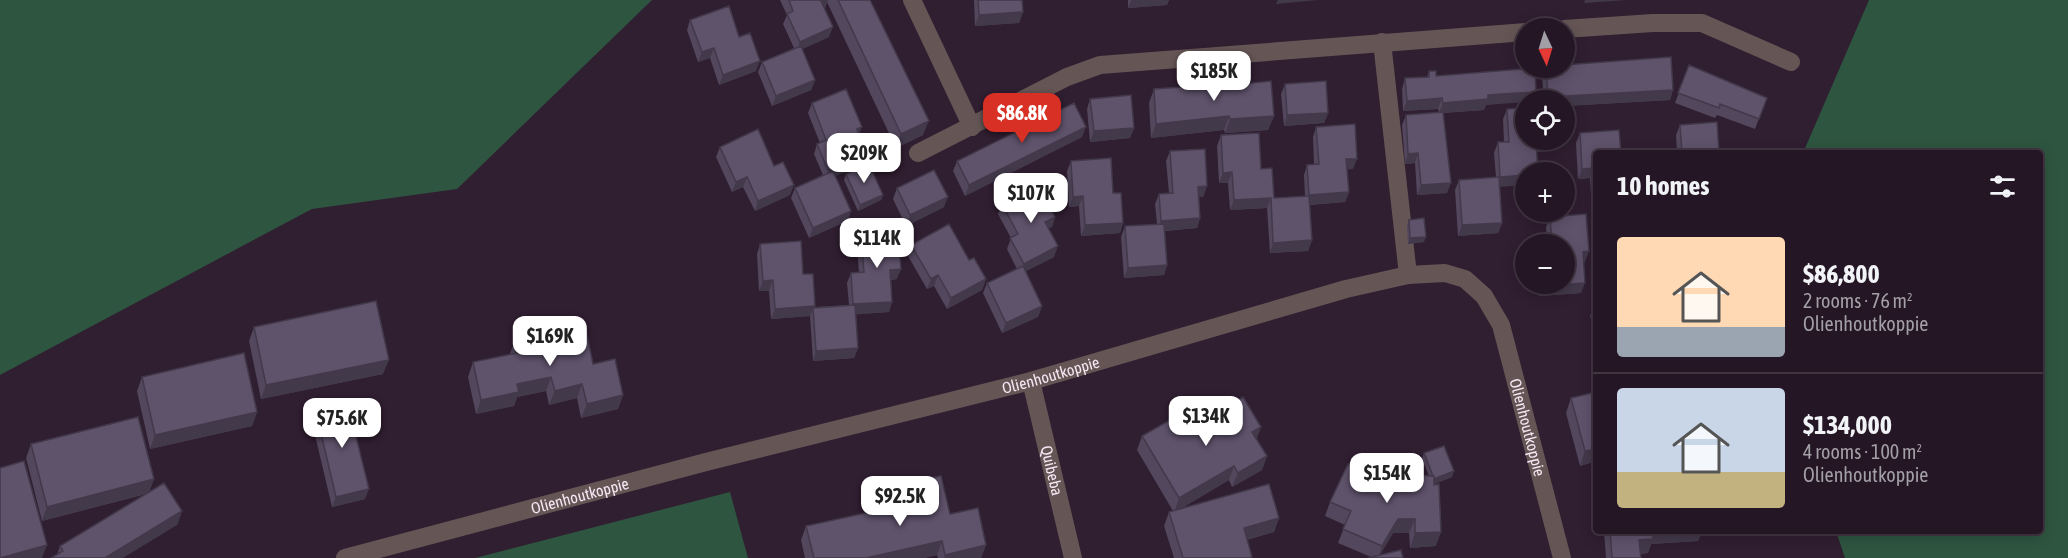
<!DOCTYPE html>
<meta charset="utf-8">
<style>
body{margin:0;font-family:"Asap Condensed",sans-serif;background:#302332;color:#f1f3f6;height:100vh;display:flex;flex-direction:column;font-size:22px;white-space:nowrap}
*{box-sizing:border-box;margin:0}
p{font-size:20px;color:#a39fa7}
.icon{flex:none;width:33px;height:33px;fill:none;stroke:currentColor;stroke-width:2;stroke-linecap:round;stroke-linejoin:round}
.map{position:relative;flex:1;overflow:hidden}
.drawer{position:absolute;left:1593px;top:150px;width:450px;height:384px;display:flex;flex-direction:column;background:#241625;border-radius:6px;box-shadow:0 3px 15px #0003,0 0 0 2px #413542}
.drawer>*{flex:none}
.needle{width:39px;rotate:176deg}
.tools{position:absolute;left:1515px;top:18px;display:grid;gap:12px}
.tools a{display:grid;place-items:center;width:60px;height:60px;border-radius:50%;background:#241625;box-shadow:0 3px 15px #0003,0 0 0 2px #413542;font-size:30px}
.price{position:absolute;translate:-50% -51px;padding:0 14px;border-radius:12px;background:#fff;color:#222;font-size:20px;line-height:39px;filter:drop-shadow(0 2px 3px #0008)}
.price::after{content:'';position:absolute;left:50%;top:36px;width:18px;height:14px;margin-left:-9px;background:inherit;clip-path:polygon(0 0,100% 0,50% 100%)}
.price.on{background:#d93025;color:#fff}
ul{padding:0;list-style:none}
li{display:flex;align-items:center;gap:18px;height:150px;padding:0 24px}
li+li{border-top:2px solid #413542}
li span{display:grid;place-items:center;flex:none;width:168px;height:120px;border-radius:6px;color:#555}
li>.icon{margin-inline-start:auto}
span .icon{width:72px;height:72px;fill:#fffc;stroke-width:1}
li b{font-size:26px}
h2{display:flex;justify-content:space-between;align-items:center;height:72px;padding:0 24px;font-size:26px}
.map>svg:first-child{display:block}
.green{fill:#2e5540}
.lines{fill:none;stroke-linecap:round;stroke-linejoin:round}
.minor{stroke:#655655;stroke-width:18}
.wall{fill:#52475c}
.shaded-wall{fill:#42394b}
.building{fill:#5f526b;stroke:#42394b;stroke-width:1.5}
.labels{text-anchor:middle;stroke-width:4.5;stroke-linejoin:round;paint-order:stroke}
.street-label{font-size:16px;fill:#f4e7f4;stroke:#301e31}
</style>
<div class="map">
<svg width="2068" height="558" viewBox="0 0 2068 558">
<rect width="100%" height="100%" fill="#301e31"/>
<path class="green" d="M0,0H652L457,189L312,209L0,375Z
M1869,0H2068V558H1845L1836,531H2040V153H1803Z
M730,492L748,558H475Z"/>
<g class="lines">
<g class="minor">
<path d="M912,0L972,127"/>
<path d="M1564,29L1653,23H1702L1791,62"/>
<path d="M1382,42L1408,275"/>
<path d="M918,153L1067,77L1100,65L1526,32"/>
<path id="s1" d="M1031,381L1073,558"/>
<path id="s2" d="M345,558L706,462L1031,381L1346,289L1408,275L1445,273L1465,279L1484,296L1501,325L1562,558"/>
</g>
</g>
<path class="wall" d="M780,0H870L923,135L896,148L827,2L825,8L829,37L802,49L815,80L811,90L772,106L758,72L762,62L794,48L783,24L787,15Z
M974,0H1022L1023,12L1019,23L975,26Z
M1128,0H1169L1167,5L1128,8Z
M690,20L739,37L756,71L719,85L710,58L698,62L687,30Z
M1689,65L1767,98L1755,129L1717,115L1715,118L1675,103Z
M1545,68H1564L1673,90L1670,100L1564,106V100H1544L1542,76Z
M1429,71L1436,76L1536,92L1533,100H1526L1486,105L1484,110L1443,113L1447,193L1417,195L1415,163L1405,164L1402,125L1406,115L1439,112L1438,109L1403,111L1402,89L1405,78L1427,77Z
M1285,84L1328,113L1324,123L1284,126L1281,94Z
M1154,89H1196L1274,116L1268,130L1225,133L1224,130L1151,138L1149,103Z
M1090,99L1134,128L1130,138L1090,142L1087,109Z
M812,103L859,134L864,165L835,176L851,211L847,221L809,238L791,198L795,188L823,175L814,154L817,144L820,143L808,113Z
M1507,109L1542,152H1537L1499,187L1502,223L1498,233L1458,236L1455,190L1459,180L1496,177L1494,153L1498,142H1504L1503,119Z
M1680,125L1719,153H1677L1676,135Z
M1316,127L1353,169H1347L1349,192L1345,202L1310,205L1312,240L1308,251L1270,253L1267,208L1230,210L1228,183H1219L1217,146L1221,135L1261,169L1274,198L1305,196L1304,175L1307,165L1314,164L1313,137Z
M1619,130L1596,208L1592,209L1590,178L1578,179L1576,143L1580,133Z
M1082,137L965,196L953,171L957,161Z
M720,147L774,166L790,195L755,211L743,187L732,192L716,157Z
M1170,151L1207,186L1203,197H1199L1200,218L1197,228L1165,231L1167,265L1164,275L1124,278L1121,237L1125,226L1157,224L1155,204L1159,194L1169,193L1166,161Z
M1071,161L1113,193L1123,223L1120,233L1081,236L1079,206L1069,207L1067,171Z
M846,174L883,195L881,200L858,211L844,180Z
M897,188L944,207L906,226L893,199Z
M1002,204L1055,217L1052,227L1048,228L1054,257L1026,271L1042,306L1038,317L1002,333L983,293L987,283L1017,269L1007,249L1011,238L998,214Z
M1550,217L1585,262H1583L1581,293L1539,296L1538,284H1564V244H1547L1546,227Z
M1409,220L1424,242L1408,244L1407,225Z
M861,236L897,279L891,280L892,302L889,312L856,314L858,348L854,358L813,361L810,316L771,319L769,291H759L757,254L760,244L815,307L849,305L847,283L851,273L859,272L857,246Z
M911,245L969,260L986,279L982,290L947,309L934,286L927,289L908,256Z
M1596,302V336L1590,316Z
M254,327L383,374L261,399L249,341Z
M515,340L593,364L623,395L618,409L581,418L577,398L549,405L546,391L517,397L514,406L476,414L468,377L473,362L510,354Z
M142,377L257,412L252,426L150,449L137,391Z
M1596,392V461L1580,466L1566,413L1571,398Z
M315,408L365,499L332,507L311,418Z
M1261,427L1256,439L1267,456L1262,470L1232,487L1229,480L1180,509L1279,518L1274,532L1247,540L1251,558H1174L1164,526L1169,512L1173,511L1137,450L1142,436L1187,431Z
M31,444L154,479L149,492L182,511L177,525L57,555L60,546L146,494L42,521L26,458Z
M1424,453L1452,477L1434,484L1436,546L1410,548L1409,533H1393L1380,555L1371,557L1338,543L1345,525L1325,516L1330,502L1395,486L1399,474L1429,476L1422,459Z
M903,484L950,514L986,545L981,558H938L937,555L924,558H805L801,540L806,526L899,506L897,499Z
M1604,531H1702L1698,541L1651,544L1648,553L1640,554L1641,558H1606Z"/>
<path class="shaded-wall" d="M824,0H828L825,8L818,12L821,1Z
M1131,0H1169L1167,5L1128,8Z
M1278,0H1318L1276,4Z
M1585,0H1627L1584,3Z
M1023,12L1019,23L975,26L979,15Z
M833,27L829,37L796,52L800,42Z
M714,48L710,58L698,62L702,52Z
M760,61L756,71L719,85L723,75Z
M815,80L811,90L772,106L776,96Z
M1673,90L1670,100L1564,106V100H1547L1548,97Z
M1536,92L1533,100H1526V102L1486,105L1484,110L1439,113L1443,103L1488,95Z
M1442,98L1438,109L1403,111L1407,101Z
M1328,113L1324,123L1284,126L1287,115Z
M1229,116L1224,130L1151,138L1156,124Z
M1274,116L1268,130L1225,133L1230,119Z
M929,121L923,135L896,148L901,134Z
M862,127L858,137L857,129Z
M1086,127L1082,137L965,196L969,185Z
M1134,128L1130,138L1090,142L1094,131Z
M1536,142H1546L1542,152H1532Z
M1418,153L1415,163L1405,164L1408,154Z
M867,155L864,165L825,180L828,170Z
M1346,159H1357L1353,169L1342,170Z
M1594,168L1590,178L1578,179L1582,169Z
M1232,172L1228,183H1219L1223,173Z
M1526,175V185L1497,187L1500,177Z
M747,177L743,187L732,192L736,182Z
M1451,183L1447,193L1417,195L1421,185Z
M794,185L790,195L755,211L758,201Z
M1207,186L1203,197H1194L1198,187Z
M1349,192L1345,202L1306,205L1309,195Z
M883,195L881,200L858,211L860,205Z
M1083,196L1079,206L1069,207L1073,197Z
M948,197L944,207L906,226L910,215Z
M1271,198L1267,208L1230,210L1234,200Z
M1596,198V208L1592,209Z
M851,211L847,221L809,238L813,228Z
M1055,217L1052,227L1041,232L1045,222Z
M1200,218L1197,228L1157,231L1161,221Z
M1123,223L1120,233L1081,236L1085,225Z
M1502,223L1498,233L1458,236L1462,225Z
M1426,237L1424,242L1408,244L1410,238Z
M1312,240L1308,251L1270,253L1273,243Z
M1058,246L1054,257L1020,274L1024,264Z
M1589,251L1585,262H1579L1583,252Z
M1167,265L1164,275L1124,278L1128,268Z
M901,269L897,279L886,280L890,270Z
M938,275L934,286L927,289L931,279Z
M986,279L982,290L947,309L951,298Z
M773,280L769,291H759L763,281Z
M1585,283L1581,293L1539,296L1543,286Z
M892,302L889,312L850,315L853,304Z
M815,306L814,311L813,308L810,316L771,319L775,309Z
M1042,306L1038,317L1002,333L1006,323Z
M858,348L854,358L813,361L816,351Z
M389,360L383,374L261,399L266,385Z
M551,377L546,391L517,397L514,406L476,414L481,400L517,384Z
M582,384L577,398L549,405L555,391Z
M623,395L618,409L581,418L587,404Z
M257,412L252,426L150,449L155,435Z
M1261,427L1256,441L1252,432Z
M1596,449V461L1580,466L1585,451Z
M1267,456L1262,470L1232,487L1238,473Z
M1234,466L1229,480L1174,513L1179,498Z
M1454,471L1452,477L1432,485L1434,479Z
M154,479L148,493L42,521L47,507Z
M369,489L365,499L332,507L336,497Z
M182,511L177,525L123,558H105Z
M1279,518L1274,532L1238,542L1244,528Z
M1398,519H1415L1409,533H1393L1378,558L1382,546Z
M1652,531H1702L1698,541L1651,544L1648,553L1634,554L1639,540Z
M1719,531H1735L1718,533Z
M1441,532L1436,546L1410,548L1415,533Z
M942,541L937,555L924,558H866Z
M47,545L42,558H0Z
M986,545L981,558H944L945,555Z"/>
<path class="building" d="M789,0H824L821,1L833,27L800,42L787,14L793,11Z
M838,0H870L929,121L901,134Z
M978,0H1022L1023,12L979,15Z
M729,6L739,37L750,33L760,61L723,75L714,48L702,52L690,20Z
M801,46L815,80L776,96L762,62Z
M1671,57L1673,90L1548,97L1546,68H1564V65Z
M1689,65L1767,98L1759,119L1720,104L1719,108L1678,93Z
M1535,68L1536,92L1488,95V99L1443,103L1442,98L1407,101L1405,78L1429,77V71H1436V76Z
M1271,81L1274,116L1230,119L1229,116L1156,124L1154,89L1196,86V89Z
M1326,81L1328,113L1287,115L1285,84Z
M846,89L862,127L857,129L867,155L828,170L817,144L826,140L812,103Z
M1131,95L1134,128L1094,131L1090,99Z
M1074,103L1086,127L969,185L957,161Z
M1526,108V140H1546V142H1536L1538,172H1526V175L1500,177L1498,142H1509L1507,109Z
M1443,112L1451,183L1421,185L1418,153L1408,154L1406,115Z
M1717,122L1719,153H1682L1680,125Z
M1355,124L1357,159H1346L1349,192L1309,195L1307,165L1319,164L1316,127Z
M758,129L774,166L783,162L794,185L758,201L747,177L736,182L720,147Z
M1619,130L1621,153H1596V198L1594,168L1582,169L1580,133Z
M1259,133L1261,169L1272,168L1274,198L1309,196L1312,240L1273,243L1271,198L1234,200L1232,172L1223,173L1221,135Z
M1205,149L1207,186L1198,187L1200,218L1161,221L1159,194L1173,193L1170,151Z
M1111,158L1113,193H1121L1123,223L1085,225L1083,196L1073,197L1071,161Z
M869,164L883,195L860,205L846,174Z
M934,170L948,197L910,215L897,188Z
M833,171L851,211L813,228L795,188Z
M1499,177L1502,223L1462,225L1459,180Z
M1039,185L1055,217L1045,222L1058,246L1024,264L1010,238L1018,234L1002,204Z
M1586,214L1589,251L1583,252L1585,283L1543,286V284H1564V244H1552L1550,217Z
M1424,218L1426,237L1410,238L1409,220Z
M949,224L969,260L974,258L986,279L951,298L938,275L931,279L911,245Z
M1164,224L1167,265L1128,268L1125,226Z
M898,233L901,269L890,270L892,302L853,304L851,273L864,272L861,236Z
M801,241L803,274H813L815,306L775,309L773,280L763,281L760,244Z
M1023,266L1042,306L1006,323L987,283Z
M376,301L389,360L266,385L254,327Z
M855,305L858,348L816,351L813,308Z
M585,325L593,364L615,359L623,395L587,404L582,384L555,391L551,377L517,384L519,392L481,400L473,362L517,353L515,340Z
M244,353L257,412L155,435L142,377Z
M1596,392V449L1585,451L1571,398Z
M1243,397L1261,427L1252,432L1267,456L1238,473L1234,466L1179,498L1142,436L1177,416L1187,431Z
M347,400L369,489L336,497L315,408Z
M138,417L154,479L47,507L31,444Z
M1444,446L1454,471L1434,479V476H1433L1424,453Z
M24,461L47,545L0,558V468Z
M1348,464L1398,488L1399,474L1434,476V485L1439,484L1441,532L1415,533V519H1398L1382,546L1343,529L1351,511L1330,502Z
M941,476L950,514L978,508L986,545L945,555L942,541L866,558H814L806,526L907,504L903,484Z
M164,483L182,511L105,558H51L63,551L60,546Z
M1269,484L1279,518L1244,528L1252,557L1249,558H1183L1169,512Z
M1610,531H1653V539L1639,540L1641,558H1612Z
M1401,550L1403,558H1368Z"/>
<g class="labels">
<g class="street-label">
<text dy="6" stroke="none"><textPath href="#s2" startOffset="729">Olienhoutkoppie</textPath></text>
<text dy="6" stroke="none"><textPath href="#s2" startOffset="1323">Olienhoutkoppie</textPath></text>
<text dy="6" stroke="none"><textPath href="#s1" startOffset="92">Quibeba</textPath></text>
<text dy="6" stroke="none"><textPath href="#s2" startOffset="243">Olienhoutkoppie</textPath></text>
</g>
</g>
</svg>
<div class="tools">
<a><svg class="needle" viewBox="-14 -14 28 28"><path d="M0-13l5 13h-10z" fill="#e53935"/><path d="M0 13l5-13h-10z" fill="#a39fa7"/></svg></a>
<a><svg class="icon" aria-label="locate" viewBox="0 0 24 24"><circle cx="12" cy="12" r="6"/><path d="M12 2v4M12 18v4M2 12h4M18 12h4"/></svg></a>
<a>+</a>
<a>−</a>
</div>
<b class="price" style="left:1214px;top:102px">$185K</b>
<b class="price on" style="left:1022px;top:144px">$86.8K</b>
<b class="price" style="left:864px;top:184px">$209K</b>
<b class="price" style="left:1031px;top:224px">$107K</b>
<b class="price" style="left:877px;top:269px">$114K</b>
<b class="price" style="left:550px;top:367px">$169K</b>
<b class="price" style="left:1206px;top:447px">$134K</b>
<b class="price" style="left:342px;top:449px">$75.6K</b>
<b class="price" style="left:1387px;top:504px">$154K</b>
<b class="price" style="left:900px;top:527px">$92.5K</b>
<section class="drawer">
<h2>10 homes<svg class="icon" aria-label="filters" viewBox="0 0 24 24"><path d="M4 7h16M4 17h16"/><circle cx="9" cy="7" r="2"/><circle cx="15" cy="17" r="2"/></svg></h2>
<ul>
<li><span style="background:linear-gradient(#ffd9b3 75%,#9aa5b1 0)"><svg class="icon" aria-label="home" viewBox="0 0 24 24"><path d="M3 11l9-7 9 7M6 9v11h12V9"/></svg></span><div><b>$86,800</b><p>2 rooms · 76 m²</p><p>Olienhoutkoppie</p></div></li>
<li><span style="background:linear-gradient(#c9d6e8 70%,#c2b280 0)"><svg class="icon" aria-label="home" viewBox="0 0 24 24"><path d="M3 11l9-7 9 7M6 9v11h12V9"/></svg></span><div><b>$134,000</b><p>4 rooms · 100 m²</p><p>Olienhoutkoppie</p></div></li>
</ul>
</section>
</div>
